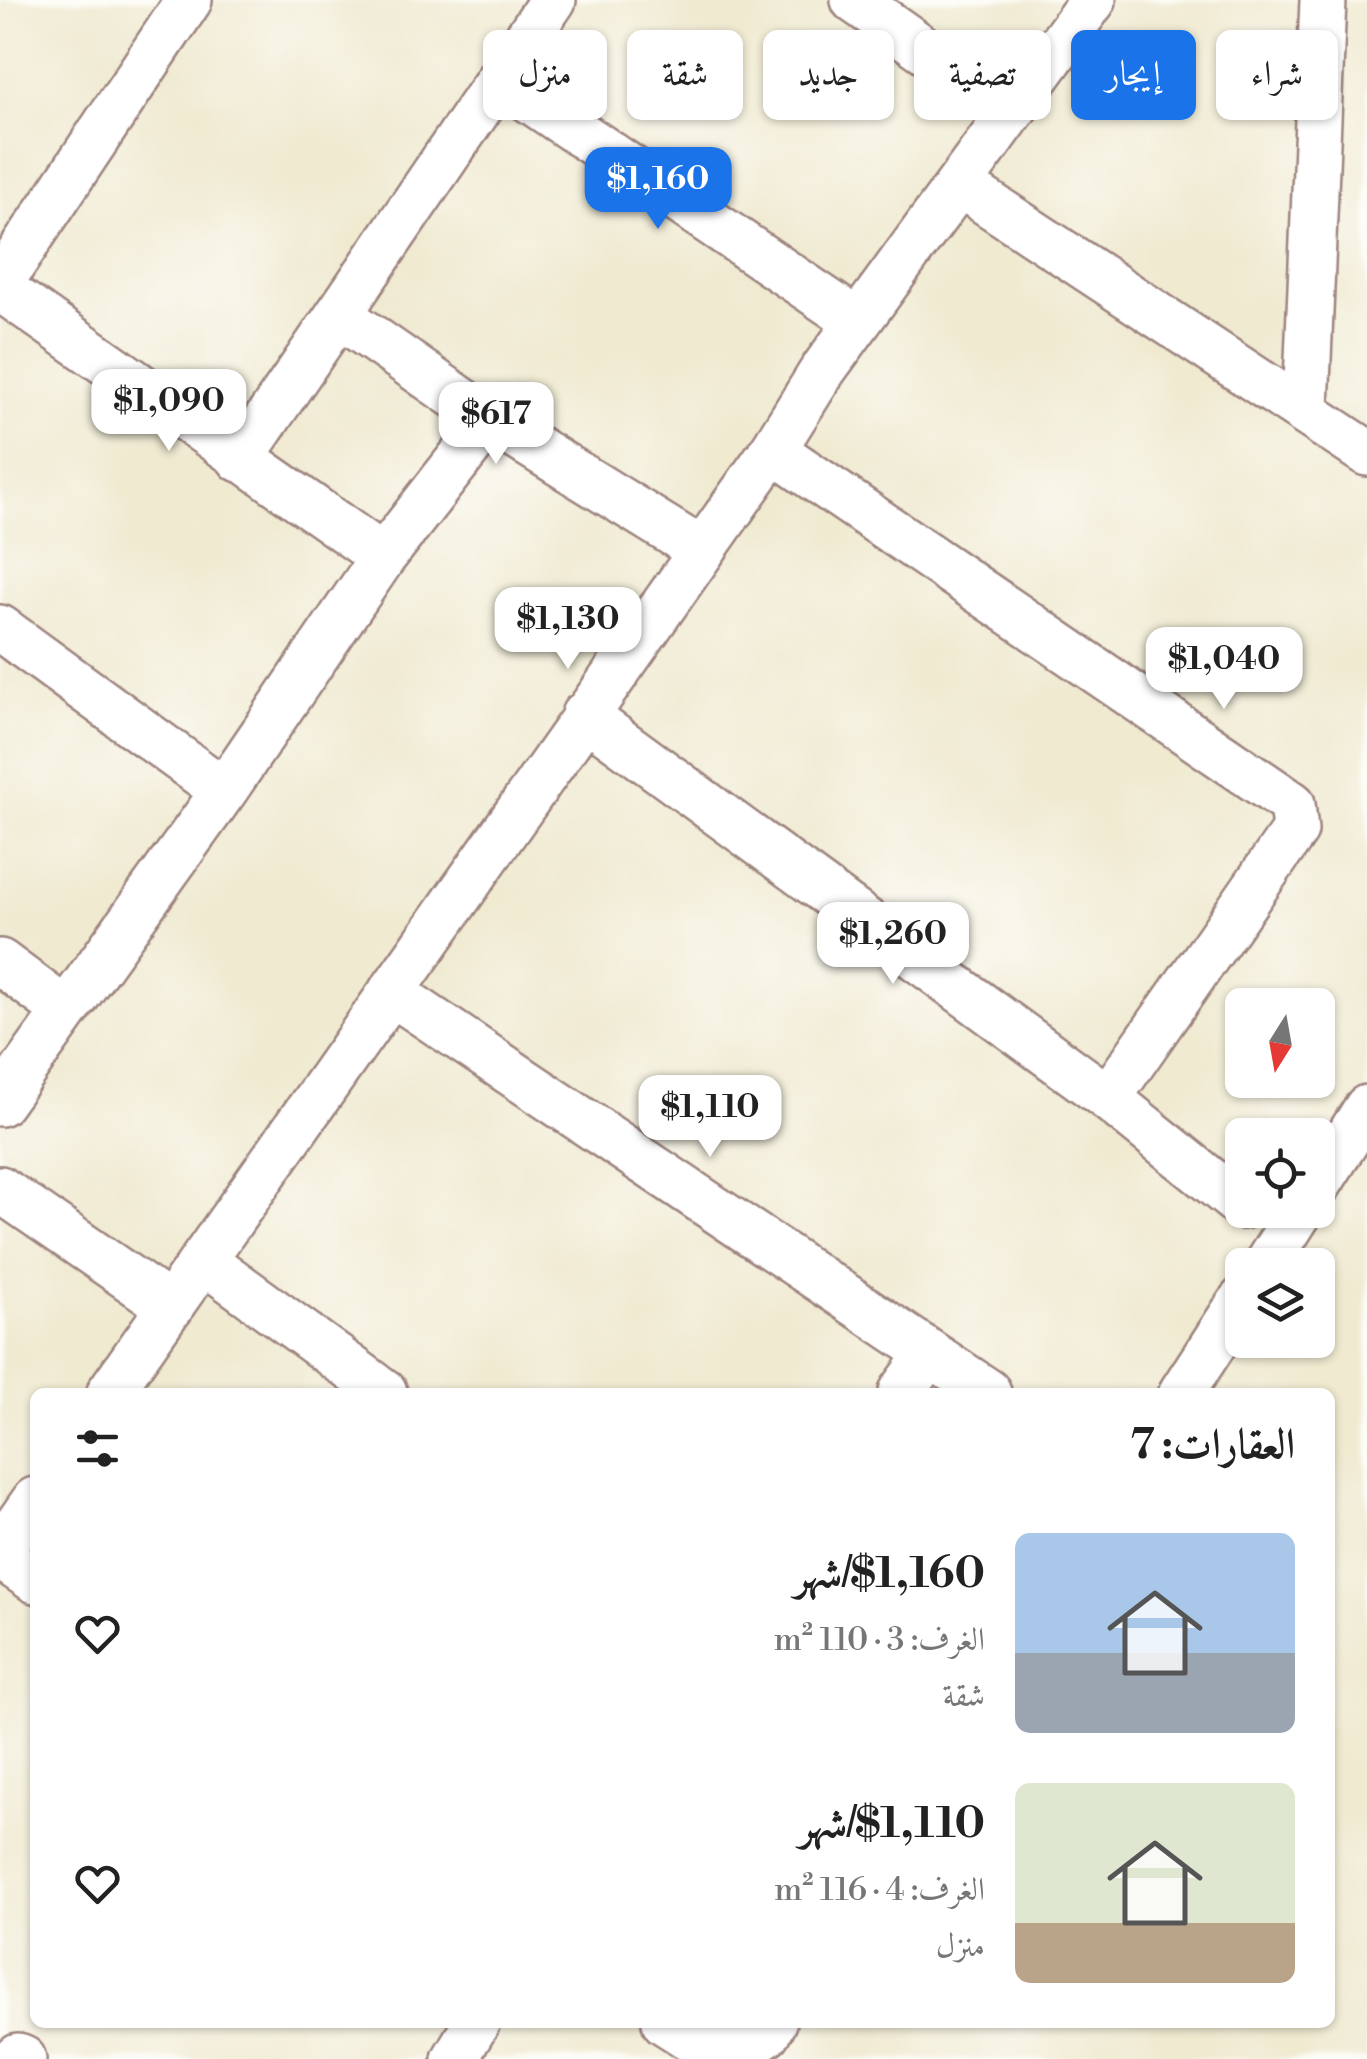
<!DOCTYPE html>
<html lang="ar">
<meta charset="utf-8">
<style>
body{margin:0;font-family:"Libre Bodoni",Amiri,serif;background:#f6f6f6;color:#222;direction:rtl;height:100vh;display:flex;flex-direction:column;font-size:38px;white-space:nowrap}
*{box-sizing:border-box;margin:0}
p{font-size:32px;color:#767676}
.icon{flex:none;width:55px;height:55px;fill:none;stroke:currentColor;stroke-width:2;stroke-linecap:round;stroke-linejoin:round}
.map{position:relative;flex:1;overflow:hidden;direction:ltr}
.details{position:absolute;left:30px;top:1388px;width:1305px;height:640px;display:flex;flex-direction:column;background:#fff;border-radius:15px;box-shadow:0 2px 8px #0004;direction:rtl}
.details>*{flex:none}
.banner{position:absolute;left:30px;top:30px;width:1308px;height:90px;direction:rtl;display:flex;gap:20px}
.needle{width:65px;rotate:191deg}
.tools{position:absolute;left:1225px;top:988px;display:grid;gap:20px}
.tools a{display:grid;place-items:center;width:110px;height:110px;border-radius:15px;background:#fff;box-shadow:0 2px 8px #0004;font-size:50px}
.price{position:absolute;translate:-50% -85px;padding:0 22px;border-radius:20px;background:#fff;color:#222;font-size:32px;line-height:65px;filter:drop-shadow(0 2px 5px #0008)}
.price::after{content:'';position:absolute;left:50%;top:60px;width:30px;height:22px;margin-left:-15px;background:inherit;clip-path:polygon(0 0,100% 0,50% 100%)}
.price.active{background:#1a73e8;color:#fff}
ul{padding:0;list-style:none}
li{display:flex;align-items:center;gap:30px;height:250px;padding:0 40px}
li span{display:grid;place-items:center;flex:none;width:280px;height:200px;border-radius:15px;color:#555}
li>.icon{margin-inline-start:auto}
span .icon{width:120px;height:120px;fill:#fffc;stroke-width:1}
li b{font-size:42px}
h2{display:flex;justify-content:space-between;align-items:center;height:120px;padding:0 40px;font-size:42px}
.pill{padding:0 35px;border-radius:15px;background:#fff;box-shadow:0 2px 8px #0004;font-size:35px;line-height:90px}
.pill.active{background:#1a73e8;color:#fff}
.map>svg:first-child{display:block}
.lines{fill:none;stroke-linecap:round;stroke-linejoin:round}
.minor-casing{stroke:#9d847e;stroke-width:50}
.minor{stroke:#fff;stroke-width:45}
</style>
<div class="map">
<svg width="1367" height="2059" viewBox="0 0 1367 2059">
<rect width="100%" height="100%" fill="#fdfcf7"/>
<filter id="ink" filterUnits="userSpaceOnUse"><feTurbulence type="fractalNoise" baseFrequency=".01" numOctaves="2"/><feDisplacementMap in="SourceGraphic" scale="20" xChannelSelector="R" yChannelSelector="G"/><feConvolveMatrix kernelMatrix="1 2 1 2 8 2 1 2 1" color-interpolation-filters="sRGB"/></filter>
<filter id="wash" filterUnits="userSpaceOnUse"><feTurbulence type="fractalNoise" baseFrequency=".0048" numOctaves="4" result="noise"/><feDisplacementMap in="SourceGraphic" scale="40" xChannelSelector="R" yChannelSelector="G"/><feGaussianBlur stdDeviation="2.25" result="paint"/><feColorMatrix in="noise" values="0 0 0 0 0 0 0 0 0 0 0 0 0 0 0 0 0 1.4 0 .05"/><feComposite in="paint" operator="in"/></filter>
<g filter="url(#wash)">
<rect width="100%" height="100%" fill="#f0ead1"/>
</g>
<g filter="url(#ink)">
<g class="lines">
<defs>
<path id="minor" d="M854,0L1012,111
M499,79L858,322
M959,184L1367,453
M0,283L189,0
M0,288L383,557
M339,315L490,420L699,549
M1306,408L1323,0
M773,450L1292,804L1295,830L1108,1098
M240,459L553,0
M0,628L224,791
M584,715L1108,1098L1242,1206
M0,962L66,1011
M391,992L988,1392
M0,1103L224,791L383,557L490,420
M1318,1185L1367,1108
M0,1189L171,1307
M203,1260L384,1392
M1266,1265L1301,1210
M110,1392L773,450L823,370L1093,0
M902,1392L929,1355
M1182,1392L1242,1300
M0,1550L35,1500
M0,1556L35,1580
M665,2022L706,2048L736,2054L767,2033L773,2022
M18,2057L23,2059
M455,2059L477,2022"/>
</defs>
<use href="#minor" class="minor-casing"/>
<use href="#minor" class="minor"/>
</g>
</g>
</svg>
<div class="tools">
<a><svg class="needle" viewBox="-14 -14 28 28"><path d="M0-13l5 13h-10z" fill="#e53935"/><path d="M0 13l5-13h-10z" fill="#767676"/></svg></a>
<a><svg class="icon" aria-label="locate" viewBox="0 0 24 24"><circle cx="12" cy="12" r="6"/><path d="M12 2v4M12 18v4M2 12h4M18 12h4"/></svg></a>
<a><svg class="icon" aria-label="layers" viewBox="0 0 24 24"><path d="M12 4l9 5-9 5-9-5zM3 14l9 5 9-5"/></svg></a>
</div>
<b class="price active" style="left:658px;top:232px">$1,160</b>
<b class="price" style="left:169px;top:454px">$1,090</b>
<b class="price" style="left:496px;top:467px">$617</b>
<b class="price" style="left:568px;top:672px">$1,130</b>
<b class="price" style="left:1224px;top:712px">$1,040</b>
<b class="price" style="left:893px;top:987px">$1,260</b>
<b class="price" style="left:710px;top:1160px">$1,110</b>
<div class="banner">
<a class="pill">شراء</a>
<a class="pill active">إيجار</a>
<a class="pill">تصفية</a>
<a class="pill">جديد</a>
<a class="pill">شقة</a>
<a class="pill">منزل</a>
</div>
<section class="details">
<h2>العقارات: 7<svg class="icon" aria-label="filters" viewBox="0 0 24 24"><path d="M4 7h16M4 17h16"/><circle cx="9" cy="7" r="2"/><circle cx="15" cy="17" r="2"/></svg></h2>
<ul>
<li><span style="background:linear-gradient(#a9c7e8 60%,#9aa5b1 0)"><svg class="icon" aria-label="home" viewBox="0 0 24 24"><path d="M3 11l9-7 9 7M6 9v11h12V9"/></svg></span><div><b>$1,160/شهر</b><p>الغرف: 3 · 110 m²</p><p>شقة</p></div><svg class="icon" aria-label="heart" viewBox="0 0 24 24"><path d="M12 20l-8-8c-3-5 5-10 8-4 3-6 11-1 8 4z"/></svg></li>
<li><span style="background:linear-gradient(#dfe7d0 70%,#b9a48a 0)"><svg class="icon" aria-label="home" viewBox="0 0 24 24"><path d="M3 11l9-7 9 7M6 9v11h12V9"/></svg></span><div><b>$1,110/شهر</b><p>الغرف: 4 · 116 m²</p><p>منزل</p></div><svg class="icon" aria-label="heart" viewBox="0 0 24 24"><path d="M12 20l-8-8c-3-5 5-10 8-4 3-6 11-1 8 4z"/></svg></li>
</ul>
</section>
</div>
